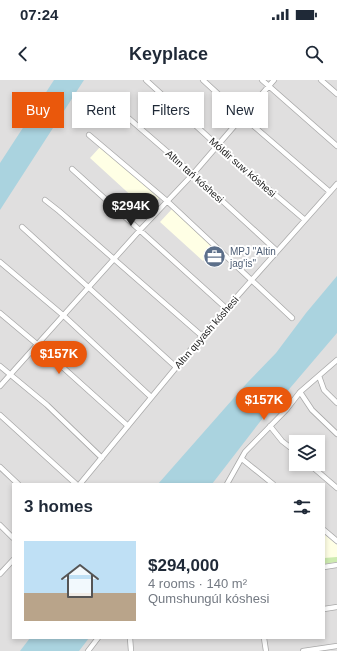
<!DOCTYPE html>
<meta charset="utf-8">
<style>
body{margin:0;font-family:Arial,sans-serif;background:#f2f2f3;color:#1f2937;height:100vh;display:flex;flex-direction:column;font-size:15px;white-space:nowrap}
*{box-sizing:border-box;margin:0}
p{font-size:13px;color:#747a83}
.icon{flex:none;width:22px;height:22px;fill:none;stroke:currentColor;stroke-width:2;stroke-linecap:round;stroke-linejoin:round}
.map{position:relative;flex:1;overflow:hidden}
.side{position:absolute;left:12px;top:403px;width:313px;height:156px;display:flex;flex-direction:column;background:#fff;border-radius:0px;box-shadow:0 2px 6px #0003}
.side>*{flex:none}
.top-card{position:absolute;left:12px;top:12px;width:313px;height:36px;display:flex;gap:8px}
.tools{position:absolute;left:289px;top:355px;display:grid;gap:8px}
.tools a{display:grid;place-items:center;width:36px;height:36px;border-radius:0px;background:#fff;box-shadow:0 2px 6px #0003;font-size:20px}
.price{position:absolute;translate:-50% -34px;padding:0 9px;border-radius:14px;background:#ea580c;color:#fff;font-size:13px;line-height:26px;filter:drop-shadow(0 1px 2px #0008)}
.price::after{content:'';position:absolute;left:50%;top:24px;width:12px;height:9px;margin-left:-6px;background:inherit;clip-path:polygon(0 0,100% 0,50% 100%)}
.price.selected{background:#222;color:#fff}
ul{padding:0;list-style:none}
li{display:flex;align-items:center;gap:12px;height:100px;padding:0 12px}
li span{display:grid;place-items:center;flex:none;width:112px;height:80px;border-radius:0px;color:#555}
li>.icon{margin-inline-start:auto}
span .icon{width:48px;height:48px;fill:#fffc;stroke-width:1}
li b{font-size:17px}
h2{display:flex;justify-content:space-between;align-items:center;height:48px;padding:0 12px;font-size:17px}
.tag{padding:0 14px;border-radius:0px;background:#fff;box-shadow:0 2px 6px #0003;font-size:14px;line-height:36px}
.tag.selected{background:#ea580c;color:#fff}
.status{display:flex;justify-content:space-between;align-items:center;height:28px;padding:0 20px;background:#fff;direction:ltr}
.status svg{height:11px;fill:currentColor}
header{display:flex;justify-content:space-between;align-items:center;height:52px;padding:0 12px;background:#fff;font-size:18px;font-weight:700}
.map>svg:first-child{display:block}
.residential{fill:#e0dfdf;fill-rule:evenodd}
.education{fill:#ffffe5}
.grass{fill:#cdebb0}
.water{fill:#aad3df}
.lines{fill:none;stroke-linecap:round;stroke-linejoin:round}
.minor-casing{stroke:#a9a9a9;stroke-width:6}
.minor{stroke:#fff;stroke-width:4.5}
.labels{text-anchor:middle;stroke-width:4;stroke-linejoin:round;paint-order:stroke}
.street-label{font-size:10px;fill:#222;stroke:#fff}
.service-label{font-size:10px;fill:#4e5e75;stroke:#fff;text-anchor:start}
</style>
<div class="status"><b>07:24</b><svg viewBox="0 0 49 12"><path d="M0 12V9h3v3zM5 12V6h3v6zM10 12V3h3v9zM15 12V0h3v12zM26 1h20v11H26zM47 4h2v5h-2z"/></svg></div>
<header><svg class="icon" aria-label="back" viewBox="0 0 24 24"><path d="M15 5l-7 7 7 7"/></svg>Keyplace<svg class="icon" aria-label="search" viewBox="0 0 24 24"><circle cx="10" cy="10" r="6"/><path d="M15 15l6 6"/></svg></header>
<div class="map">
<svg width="337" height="571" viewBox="0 0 337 571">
<rect width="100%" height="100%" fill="#f2efe9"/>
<path class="residential" d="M0,0H337V571H0ZM296,362H318V384H296ZM13,404H324V558H13Z"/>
<path class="education" d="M100,67L159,118L148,131L90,78Z
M172,129L215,168L203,181L160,142Z
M324,454L337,465V483L324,485Z"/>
<path class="grass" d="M337,477V482L324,484V478Z"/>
<path class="water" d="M54,0H84L0,130V83Z
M337,196V253L285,314L266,334L212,404H158L247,303L276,273L306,233Z
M30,558H89L79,571H20Z"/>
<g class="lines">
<defs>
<path id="minor" d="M146,0L218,66L305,140
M203,0L242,36L330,112
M262,0L337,66
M321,0L337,14
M111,23L193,94L277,171
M89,55L167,121L292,238
M72,89L227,229
M45,120L59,131L202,256
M22,147L176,287
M0,182L64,236L151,317
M0,233L38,265L128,346
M0,286L47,325L102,378
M319,296L324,310L337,323
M0,306L140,150L193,94L274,0
M300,312L312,330L337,354
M0,335L76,404
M270,346L282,361L296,372
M242,379L273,404
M309,384L337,408
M0,387L18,404
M80,404L202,256L337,104
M227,404L245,372L286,330L300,312L337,280
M0,445L13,458
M324,450L337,461
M324,487L337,485
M0,494L13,480
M324,529L337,527
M130,558L131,571
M264,558L266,571
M88,571L98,558
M303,571L337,566"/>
</defs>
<use href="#minor" class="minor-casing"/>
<use href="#minor" class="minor"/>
</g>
<defs>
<symbol id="office-disc" viewBox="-11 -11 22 22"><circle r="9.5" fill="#5c6f8a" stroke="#fff"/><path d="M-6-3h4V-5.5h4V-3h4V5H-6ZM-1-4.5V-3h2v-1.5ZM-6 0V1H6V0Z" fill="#fff"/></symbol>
</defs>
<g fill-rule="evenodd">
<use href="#office-disc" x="202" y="164" width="25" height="25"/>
</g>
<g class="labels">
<g class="street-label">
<text transform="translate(243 87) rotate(41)" y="4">Móldir suw kóshesi</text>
<text transform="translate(195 96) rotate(42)" y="4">Altın tań kóshesi</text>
<text transform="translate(206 252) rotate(-49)" y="4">Altın quyash kóshesi</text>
</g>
<g class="service-label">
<text x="230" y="175">MPJ "Altin<tspan x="230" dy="12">jag'is"</tspan></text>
</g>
</g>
</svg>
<div class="tools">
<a><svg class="icon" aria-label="layers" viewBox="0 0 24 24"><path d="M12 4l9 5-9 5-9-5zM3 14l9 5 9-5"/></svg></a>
</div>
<b class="price selected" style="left:131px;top:147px">$294K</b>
<b class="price" style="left:59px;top:295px">$157K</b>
<b class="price" style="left:264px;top:341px">$157K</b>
<div class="top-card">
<a class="tag selected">Buy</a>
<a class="tag">Rent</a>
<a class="tag">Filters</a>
<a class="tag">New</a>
</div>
<section class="side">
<h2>3 homes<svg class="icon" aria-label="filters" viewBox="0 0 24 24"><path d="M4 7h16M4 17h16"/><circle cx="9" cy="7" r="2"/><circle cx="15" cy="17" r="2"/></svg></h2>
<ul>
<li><span style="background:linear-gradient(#bfe0f5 65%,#b9a48a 0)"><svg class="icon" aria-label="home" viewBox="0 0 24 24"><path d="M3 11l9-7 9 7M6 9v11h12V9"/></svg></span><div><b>$294,000</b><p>4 rooms · 140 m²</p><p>Qumshungúl kóshesi</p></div></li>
</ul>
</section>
</div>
